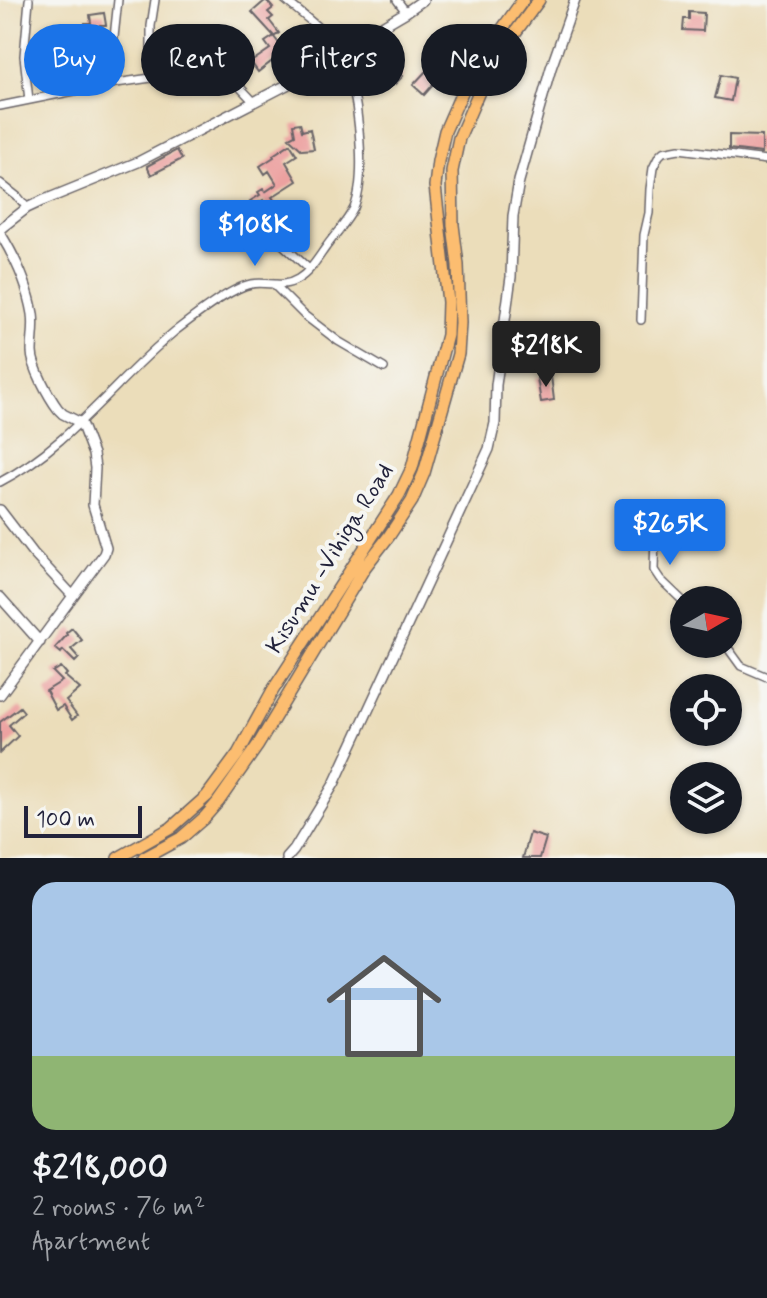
<!DOCTYPE html>
<meta charset="utf-8">
<style>
body{margin:0;font-family:Mynerve,sans-serif;background:#20242c;color:#f1f3f6;height:100vh;display:flex;flex-direction:column;font-size:30px;white-space:nowrap}
*{box-sizing:border-box;margin:0}
p{font-size:26px;color:#9ea1a6}
.icon{flex:none;width:44px;height:44px;fill:none;stroke:currentColor;stroke-width:2;stroke-linecap:round;stroke-linejoin:round}
.map{position:relative;height:858px;overflow:hidden}
.panel{display:flex;flex-direction:column;background:#171b24;flex:1}
.panel>*{flex:none}
.guide{position:absolute;left:24px;top:24px;width:720px;height:72px;display:flex;gap:16px}
.needle{width:52px;rotate:81deg}
.buttons{position:absolute;left:670px;top:586px;display:grid;gap:16px}
.buttons a{display:grid;place-items:center;width:72px;height:72px;border-radius:50%;background:#171b24;box-shadow:0 2px 6px #0004;font-size:40px}
.scale{position:absolute;left:24px;bottom:20px;width:118px;box-sizing:border-box;padding-left:8px;border:4px solid #22223b;border-top:0;font-size:22px;line-height:28px;white-space:nowrap;color:#22223b;-webkit-text-stroke:6px #f6f6f2;paint-order:stroke}
.price{position:absolute;translate:-50% -68px;padding:0 18px;border-radius:8px;background:#1a73e8;color:#fff;font-size:26px;line-height:52px;filter:drop-shadow(0 2px 4px #0008)}
.price::after{content:'';position:absolute;left:50%;top:48px;width:24px;height:18px;margin-left:-12px;background:inherit;clip-path:polygon(0 0,100% 0,50% 100%)}
.price.active{background:#222;color:#fff}
ul{padding:0;list-style:none}
li{display:grid;align-content:center;gap:16px;height:424px;padding:0 32px}
li span{display:grid;place-items:center;height:248px;border-radius:24px;color:#555}
li>.icon{margin-inline-start:auto}
span .icon{width:144px;height:144px;fill:#fffc;stroke-width:1}
li b{font-size:34px}
.chip{padding:0 28px;border-radius:36px;background:#171b24;box-shadow:0 2px 6px #0004;font-size:28px;line-height:72px}
.chip.active{background:#1a73e8;color:#fff}
.map>svg:first-child{display:block}
.building{fill:#eca1a0}
.lines{fill:none;stroke-linecap:round;stroke-linejoin:round}
.minor-casing{stroke:#686367;stroke-width:10}
.tertiary-casing{stroke:#686367;stroke-width:12}
.trunk-casing{stroke:#686367;stroke-width:14}
.minor{stroke:#fff;stroke-width:7}
.tertiary{stroke:#fff;stroke-width:9}
.trunk{stroke:#fcbd6f;stroke-width:11}
.labels{text-anchor:middle;stroke-width:8;stroke-linejoin:round;paint-order:stroke}
.street-label{font-size:24px;fill:#22223b;stroke:#f6f6f2}
</style>
<div class="map">
<svg width="767" height="858" viewBox="0 0 767 858">
<rect width="100%" height="100%" fill="#f6f6f2"/>
<filter id="ink" filterUnits="userSpaceOnUse"><feTurbulence type="fractalNoise" baseFrequency=".0125" numOctaves="2"/><feDisplacementMap in="SourceGraphic" scale="16" xChannelSelector="R" yChannelSelector="G"/><feConvolveMatrix kernelMatrix="1 2 1 2 8 2 1 2 1" color-interpolation-filters="sRGB"/></filter>
<filter id="wash" filterUnits="userSpaceOnUse"><feTurbulence type="fractalNoise" baseFrequency=".006" numOctaves="4" result="noise"/><feDisplacementMap in="SourceGraphic" scale="32" xChannelSelector="R" yChannelSelector="G"/><feGaussianBlur stdDeviation="1.8" result="paint"/><feColorMatrix in="noise" values="0 0 0 0 0 0 0 0 0 0 0 0 0 0 0 0 0 1.4 0 .05"/><feComposite in="paint" operator="in"/></filter>
<g filter="url(#wash)">
<rect width="100%" height="100%" fill="#ebddba"/>
<g id="blocks">
<path class="building" d="M266,0L273,8L268,12L273,17L269,20L279,33L274,37L285,51L258,72L251,62L270,49L265,42L274,36L252,12Z
M689,12L704,13L703,31L683,30L684,19H689Z
M104,13L106,25H100L101,33L93,34L94,47H97L98,54H95L100,79L51,89L48,63L38,65L36,49L74,44V45L87,44L85,23H91L90,15Z
M441,55L448,63L436,73L440,77L424,95L413,85Z
M386,58L390,63L394,60L400,67L397,70L403,76L395,84L387,75L384,78L375,69Z
M721,75L735,78L731,101L715,98Z
M300,123L302,131L310,129L314,149L302,150L289,138L295,135L293,124Z
M729,135L762,136V153L729,149Z
M290,144L297,155L286,162L297,181L272,197L276,203L268,208L263,200L253,206L250,201L260,195L258,192L263,189L265,192L277,184L269,171L265,174L260,166L274,157L273,155Z
M177,150L182,159L151,175L147,166Z
M551,376L554,400L541,402L537,378Z
M72,628L82,640L71,649L79,658L75,662L63,650L61,653L55,648L67,635L66,633Z
M61,667L67,674L65,676L80,689L66,701L77,716L72,720L63,706L56,710L46,691L62,681L53,672Z
M20,707L24,712L9,725L18,736L0,753V722Z
M530,833L546,838L540,858H523Z"/>
</g>
</g>
<g filter="url(#ink)">
<use href="#blocks" fill-opacity="0" stroke="#686367" stroke-width="2"/>
<g class="lines">
<defs>
<path id="minor" d="M29,0L24,56L29,100
M397,0L406,12
M151,78V26L155,0
M109,84L118,0
M0,106L109,84L151,78L193,80L223,78L236,83L254,102
M0,183L19,198L27,208
M253,217L309,269
M274,285L304,315L338,341L384,368
M641,320L644,235L649,213L650,189L653,168L659,156L663,152L679,149L767,160
M0,482C69,446 115,381 174,332C192,318 230,288 251,284C268,281 282,289 298,279C310,272 318,258 326,247C335,234 347,222 354,208C368,175 357,85 343,52C339,43 296,9 285,0
M655,534L654,570L660,579L684,602
M725,644L741,666L767,677"/>
<path id="tertiary" d="M0,229L27,208L42,201L138,162L308,74L343,49L406,12L423,0
M0,233C16,259 28,284 33,314C35,328 32,339 32,352C32,366 49,397 58,409L63,414L81,423L93,454L95,468L93,505L106,548L104,554L0,695
M0,510L33,553L73,596
M0,597L40,642
M287,858L294,850L334,784L489,449L495,423L496,385L511,277L513,216L519,181L551,68L575,0"/>
<path id="trunk" d="M118,858L171,828L207,796L238,754L273,690L399,495L412,468L447,335L448,302L435,186L438,161L445,131L470,74L523,0
M144,858L181,838L204,818L218,802L258,745L365,567L389,536L412,501L424,473L458,354L460,323L458,265L453,225L452,171L459,138L481,87L506,45L539,0"/>
</defs>
<use href="#minor" class="minor-casing"/>
<use href="#tertiary" class="tertiary-casing"/>
<use href="#trunk" class="trunk-casing"/>
<use href="#minor" class="minor"/>
<use href="#tertiary" class="tertiary"/>
<use href="#trunk" class="trunk"/>
</g>
</g>
<g class="labels">
<g class="street-label">
<text transform="translate(329 558) rotate(-58)" y="8">Kisumu -Vihiga Road</text>
</g>
</g>
</svg>
<div class="buttons">
<a><svg class="needle" viewBox="-14 -14 28 28"><path d="M0-13l5 13h-10z" fill="#e53935"/><path d="M0 13l5-13h-10z" fill="#9ea1a6"/></svg></a>
<a><svg class="icon" aria-label="locate" viewBox="0 0 24 24"><circle cx="12" cy="12" r="6"/><path d="M12 2v4M12 18v4M2 12h4M18 12h4"/></svg></a>
<a><svg class="icon" aria-label="layers" viewBox="0 0 24 24"><path d="M12 4l9 5-9 5-9-5zM3 14l9 5 9-5"/></svg></a>
</div>
<div class="scale">100 m</div>
<b class="price" style="left:255px;top:268px">$108K</b>
<b class="price active" style="left:546px;top:389px">$218K</b>
<b class="price" style="left:670px;top:567px">$265K</b>
<div class="guide">
<a class="chip active">Buy</a>
<a class="chip">Rent</a>
<a class="chip">Filters</a>
<a class="chip">New</a>
</div>
</div>
<section class="panel">
<ul>
<li><span style="background:linear-gradient(#a9c7e8 70%,#8fb573 0)"><svg class="icon" aria-label="home" viewBox="0 0 24 24"><path d="M3 11l9-7 9 7M6 9v11h12V9"/></svg></span><div><b>$218,000</b><p>2 rooms · 76 m²</p><p>Apartment</p></div></li>
</ul>
</section>
